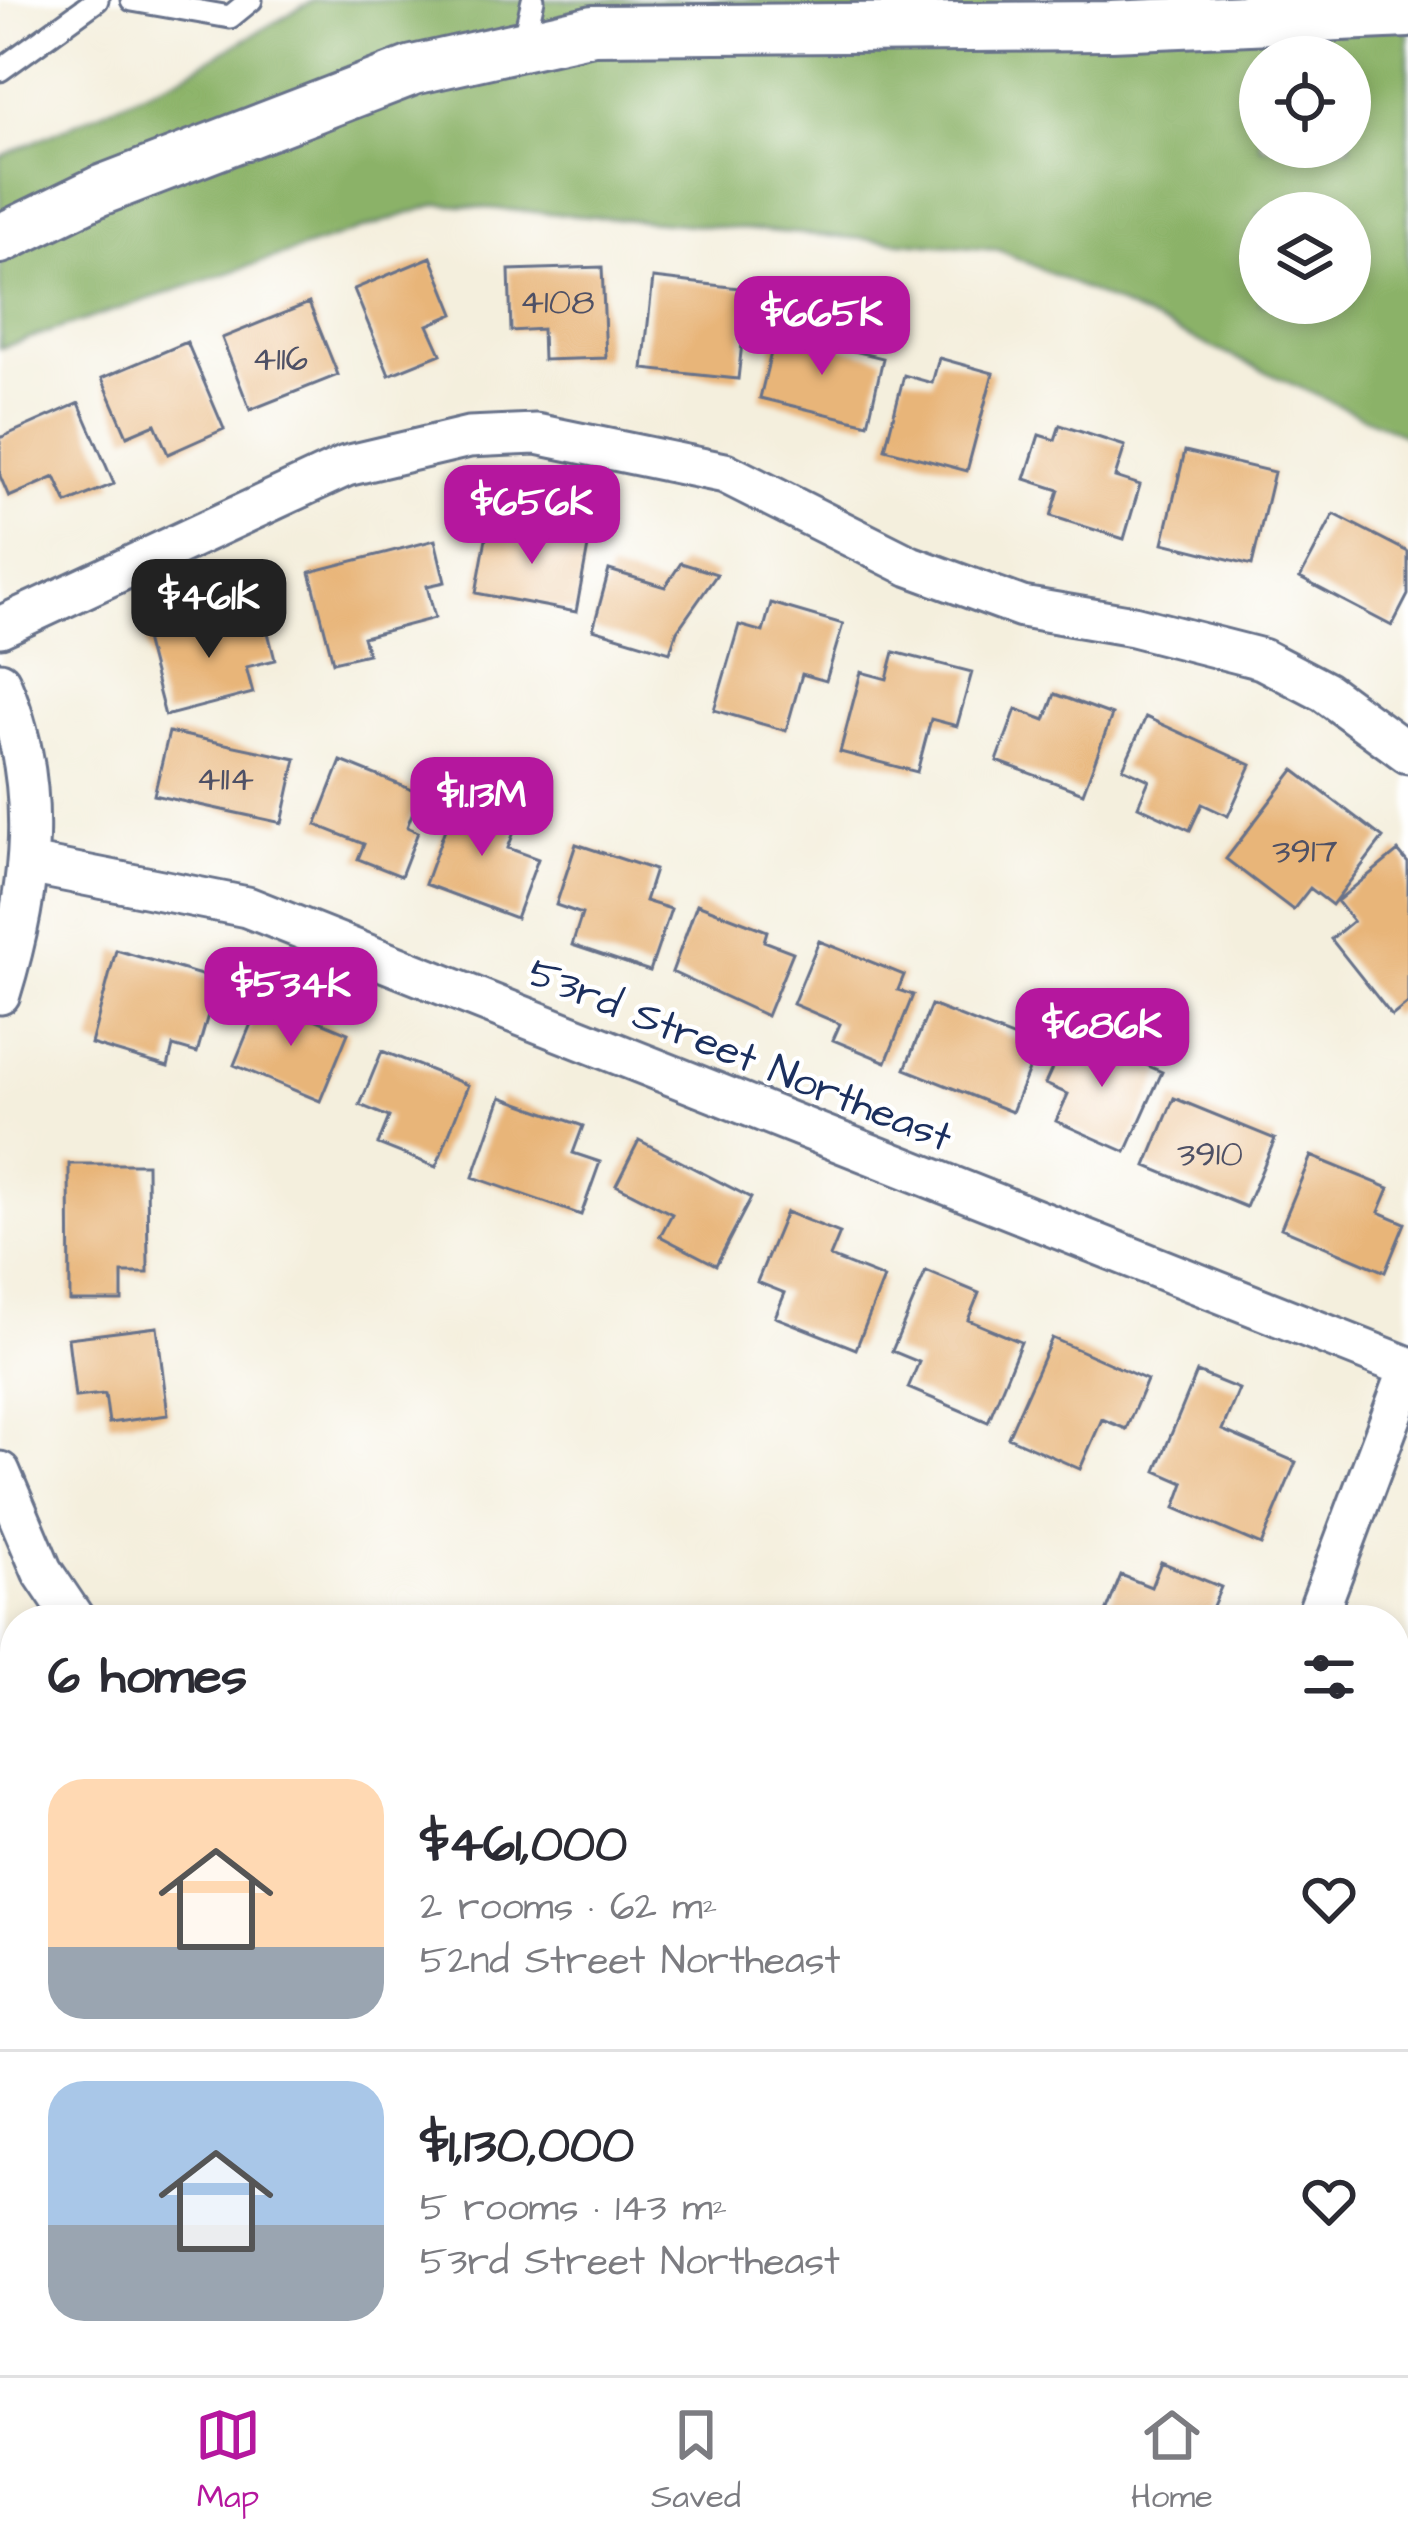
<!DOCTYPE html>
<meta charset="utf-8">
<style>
body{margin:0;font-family:"Architects Daughter",sans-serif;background:#f7f7f7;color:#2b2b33;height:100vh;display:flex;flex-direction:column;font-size:45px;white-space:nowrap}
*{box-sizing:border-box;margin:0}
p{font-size:39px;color:#7c7c81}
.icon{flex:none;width:66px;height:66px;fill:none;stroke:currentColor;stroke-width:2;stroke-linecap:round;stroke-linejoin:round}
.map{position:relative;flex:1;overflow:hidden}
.drawer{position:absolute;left:0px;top:1605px;width:1410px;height:771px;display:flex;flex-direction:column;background:#fff;border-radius:48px 48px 0 0;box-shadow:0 6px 18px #0003}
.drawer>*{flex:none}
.fabs{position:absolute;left:1239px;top:36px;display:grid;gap:24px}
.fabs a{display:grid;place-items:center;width:132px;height:132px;border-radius:50%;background:#fff;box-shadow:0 6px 18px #0003;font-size:60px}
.price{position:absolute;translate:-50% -102px;padding:0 27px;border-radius:24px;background:#b5179e;color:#fff;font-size:39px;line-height:78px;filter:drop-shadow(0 3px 6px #0008)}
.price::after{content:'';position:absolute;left:50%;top:72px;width:36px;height:27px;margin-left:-18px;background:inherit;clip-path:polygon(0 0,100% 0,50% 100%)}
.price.active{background:#222;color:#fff}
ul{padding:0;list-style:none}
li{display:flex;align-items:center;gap:36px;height:300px;padding:0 48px}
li+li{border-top:3px solid #e1e1e2}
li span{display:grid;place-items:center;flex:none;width:336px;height:240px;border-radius:36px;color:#555}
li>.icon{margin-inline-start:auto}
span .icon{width:144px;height:144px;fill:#fffc;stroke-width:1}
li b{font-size:51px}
h2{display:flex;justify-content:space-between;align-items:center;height:144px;padding:0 48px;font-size:51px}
.menu{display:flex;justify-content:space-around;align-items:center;height:168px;border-top:3px solid #e1e1e2;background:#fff;font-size:33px;color:#7c7c81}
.menu a{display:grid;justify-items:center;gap:6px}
.menu .active{color:#b5179e}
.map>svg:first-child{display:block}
.forest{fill:#8bb267;stroke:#537062;stroke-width:3;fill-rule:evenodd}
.building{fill:#e8b579}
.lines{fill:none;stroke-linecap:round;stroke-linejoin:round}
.service-casing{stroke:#67728a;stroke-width:27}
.minor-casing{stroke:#67728a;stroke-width:45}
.tertiary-casing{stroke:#67728a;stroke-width:54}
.service{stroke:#fff;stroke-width:21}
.minor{stroke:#fff;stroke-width:39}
.tertiary{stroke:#fff;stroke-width:48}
.labels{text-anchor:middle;stroke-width:9;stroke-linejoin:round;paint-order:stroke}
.number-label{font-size:36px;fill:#4e5065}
.street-label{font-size:42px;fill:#1b2f5e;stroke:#fff}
</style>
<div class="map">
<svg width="1408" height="2375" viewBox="0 0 1408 2375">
<rect width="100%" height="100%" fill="#fff"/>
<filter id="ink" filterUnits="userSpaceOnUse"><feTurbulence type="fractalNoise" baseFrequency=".00833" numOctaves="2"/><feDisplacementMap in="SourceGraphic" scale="24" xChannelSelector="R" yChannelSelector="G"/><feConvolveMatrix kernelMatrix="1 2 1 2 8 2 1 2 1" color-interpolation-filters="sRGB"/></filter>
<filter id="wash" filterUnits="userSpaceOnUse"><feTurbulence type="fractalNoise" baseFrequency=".004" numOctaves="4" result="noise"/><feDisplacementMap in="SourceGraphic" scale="48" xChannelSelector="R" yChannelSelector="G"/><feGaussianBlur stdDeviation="2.7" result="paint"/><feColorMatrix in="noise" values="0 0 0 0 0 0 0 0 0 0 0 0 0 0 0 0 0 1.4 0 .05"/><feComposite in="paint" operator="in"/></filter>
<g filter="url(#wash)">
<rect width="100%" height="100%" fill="#f4efdd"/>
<path class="forest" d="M314,0H1408V437L999,250L438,204L0,348V157L177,78ZM1260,57H1350V147H1260ZM1260,213H1350V303H1260Z
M0,1765L15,1785V2361H465L476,2375H0Z"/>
<g id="blocks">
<path class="building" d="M431,257L454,314L428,325L441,354L389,375L354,289Z
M602,267L606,358L543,360L542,329L511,331L509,270Z
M653,278L748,289L738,379L643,369Z
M309,303L338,375L250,410L222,338Z
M776,332L883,358L868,424L760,398Z
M187,342L224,429L168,454L155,424L127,436L102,378Z
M939,358L993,373L967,471L885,449L904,375L932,383Z
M79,403L114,484L67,503L55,477L9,497L0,476V438Z
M1060,425L1125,446L1115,477L1140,485L1124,539L1051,516L1059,490L1025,479L1039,435L1055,440Z
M1185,451L1274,472L1252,565L1163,543Z
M1334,514L1408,552V595L1392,626L1300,578Z
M489,522L589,541L576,612L476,593Z
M435,540L445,582L427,586L435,618L363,637L368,654L333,662L310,572Z
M681,563L717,574L677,631L670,652L593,629L609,570L665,587Z
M771,603L843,624L826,681L802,674L786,731L714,710L739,625L763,632Z
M262,609L275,660L246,667L253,693L165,716L145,639Z
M894,652L972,672L957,726L931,719L917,772L840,752L861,672L887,679Z
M1055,694L1112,715L1083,793L997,761L1016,709L1045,720Z
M1146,717L1251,765L1228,816L1202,804L1190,830L1138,806L1149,780L1123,768Z
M169,732L296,759L282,823L154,795Z
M341,761L420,793L407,827L418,832L401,876L358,859L364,844L316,825Z
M1294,770L1383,838L1332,905L1310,888L1293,910L1226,859Z
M457,796L519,819L508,848L538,859L516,918L425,884Z
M576,844L655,870L645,901L671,909L650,971L572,945L582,914L556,905Z
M1398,851L1408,863V1003L1392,1016L1331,939L1353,921L1337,901Z
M697,904L767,931L764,941L793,952L767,1016L672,972Z
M819,941L904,975L898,990L913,995L886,1062L833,1040L840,1024L793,1004Z
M116,950L218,980L197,1053L173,1046L168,1067L91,1044Z
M262,997L348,1033L320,1101L234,1065Z
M931,1005L1038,1047L1012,1112L905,1069Z
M1069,1031L1162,1072L1126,1152L1056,1121L1068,1094L1045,1084Z
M382,1051L468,1085L436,1167L378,1144L389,1117L360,1105Z
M501,1097L583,1126L573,1153L600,1162L581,1215L473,1177Z
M1174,1098L1275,1139L1246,1207L1146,1166Z
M639,1140L751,1198L716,1265L660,1236L672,1214L616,1185Z
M1311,1156L1389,1188L1379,1212L1405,1223L1385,1272L1281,1228Z
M69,1164H147L148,1273H122V1301H70Z
M786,1212L840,1233L830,1257L884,1278L856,1349L775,1317L785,1293L757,1282Z
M926,1271L979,1293L968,1320L1021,1342L988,1422L908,1388L919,1362L892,1351Z
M157,1327L168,1415L109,1423L105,1394L75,1397L68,1338Z
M1052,1338L1147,1380L1126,1429L1102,1419L1080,1469L1008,1437Z
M1197,1372L1239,1389L1222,1430L1296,1462L1261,1545L1175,1508L1184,1483L1156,1471Z
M1161,1562L1221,1587L1207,1620H1103L1121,1575L1151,1587Z
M1395,1669L1408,1674V1774L1395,1769Z
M1395,2002L1408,2007V2033L1395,2067Z
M571,2361H644L652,2375H556L554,2371Z
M832,2361H884L861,2375H840Z"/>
</g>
</g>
<g filter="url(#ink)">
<use href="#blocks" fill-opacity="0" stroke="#67728a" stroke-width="3"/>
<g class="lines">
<defs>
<path id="service" d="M132,0L230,17L251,0
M522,47L533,0
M0,70L97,0"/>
<path id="minor" d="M0,627L346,466L469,437L536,434L725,473L910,566L1022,607L1133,626L1262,659L1325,692L1408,753
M0,682C44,784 32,891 0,994
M29,864L247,907L1408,1367
M0,1472L42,1571L75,1620
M1315,1620L1408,1372
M1395,1912L1408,1917
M746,2361L755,2375"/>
<path id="tertiary" d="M0,239L99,191L413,70L593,30L1111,26L1408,13"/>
</defs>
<use href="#service" class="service-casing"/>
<use href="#minor" class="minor-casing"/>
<use href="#tertiary" class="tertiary-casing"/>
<use href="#service" class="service"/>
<use href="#minor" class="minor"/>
<use href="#tertiary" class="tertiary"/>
</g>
</g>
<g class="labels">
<g class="number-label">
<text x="557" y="313">4108</text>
<text x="280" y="370">4116</text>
<text x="225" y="790">4114</text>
<text x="1305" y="862">3917</text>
<text x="1210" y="1165">3910</text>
</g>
<g class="street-label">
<text transform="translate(741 1053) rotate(22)" y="15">53rd Street Northeast</text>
</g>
</g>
</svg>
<div class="fabs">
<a><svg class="icon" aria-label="locate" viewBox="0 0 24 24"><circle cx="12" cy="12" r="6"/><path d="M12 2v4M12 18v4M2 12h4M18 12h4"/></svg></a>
<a><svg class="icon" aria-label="layers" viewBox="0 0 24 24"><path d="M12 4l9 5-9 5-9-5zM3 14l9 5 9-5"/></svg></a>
</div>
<b class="price" style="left:822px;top:378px">$665K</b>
<b class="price" style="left:532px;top:567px">$656K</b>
<b class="price active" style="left:209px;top:661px">$461K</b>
<b class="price" style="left:482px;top:859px">$1.13M</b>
<b class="price" style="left:291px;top:1049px">$534K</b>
<b class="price" style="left:1102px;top:1090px">$686K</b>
<section class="drawer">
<h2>6 homes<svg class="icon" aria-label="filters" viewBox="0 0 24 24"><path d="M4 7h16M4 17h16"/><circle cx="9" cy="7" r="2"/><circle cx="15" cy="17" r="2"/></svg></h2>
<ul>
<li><span style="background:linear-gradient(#ffd9b3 70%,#9aa5b1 0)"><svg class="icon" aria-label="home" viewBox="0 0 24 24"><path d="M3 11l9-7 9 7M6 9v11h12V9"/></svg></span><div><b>$461,000</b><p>2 rooms · 62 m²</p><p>52nd Street Northeast</p></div><svg class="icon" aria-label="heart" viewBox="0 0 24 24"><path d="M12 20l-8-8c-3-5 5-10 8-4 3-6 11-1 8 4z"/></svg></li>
<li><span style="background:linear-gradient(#a9c7e8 60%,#9aa5b1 0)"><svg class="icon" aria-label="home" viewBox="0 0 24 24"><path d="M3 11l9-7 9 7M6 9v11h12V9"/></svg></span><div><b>$1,130,000</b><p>5 rooms · 143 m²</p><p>53rd Street Northeast</p></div><svg class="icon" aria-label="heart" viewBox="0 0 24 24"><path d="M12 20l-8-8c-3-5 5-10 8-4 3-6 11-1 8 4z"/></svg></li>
</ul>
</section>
</div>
<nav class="menu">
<a class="active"><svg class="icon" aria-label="map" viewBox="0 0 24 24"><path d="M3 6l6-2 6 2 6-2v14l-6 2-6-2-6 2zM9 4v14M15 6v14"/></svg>Map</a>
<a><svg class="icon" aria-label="saved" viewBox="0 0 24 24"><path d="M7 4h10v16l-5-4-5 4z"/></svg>Saved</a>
<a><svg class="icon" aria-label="home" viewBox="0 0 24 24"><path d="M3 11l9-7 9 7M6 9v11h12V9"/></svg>Home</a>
</nav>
